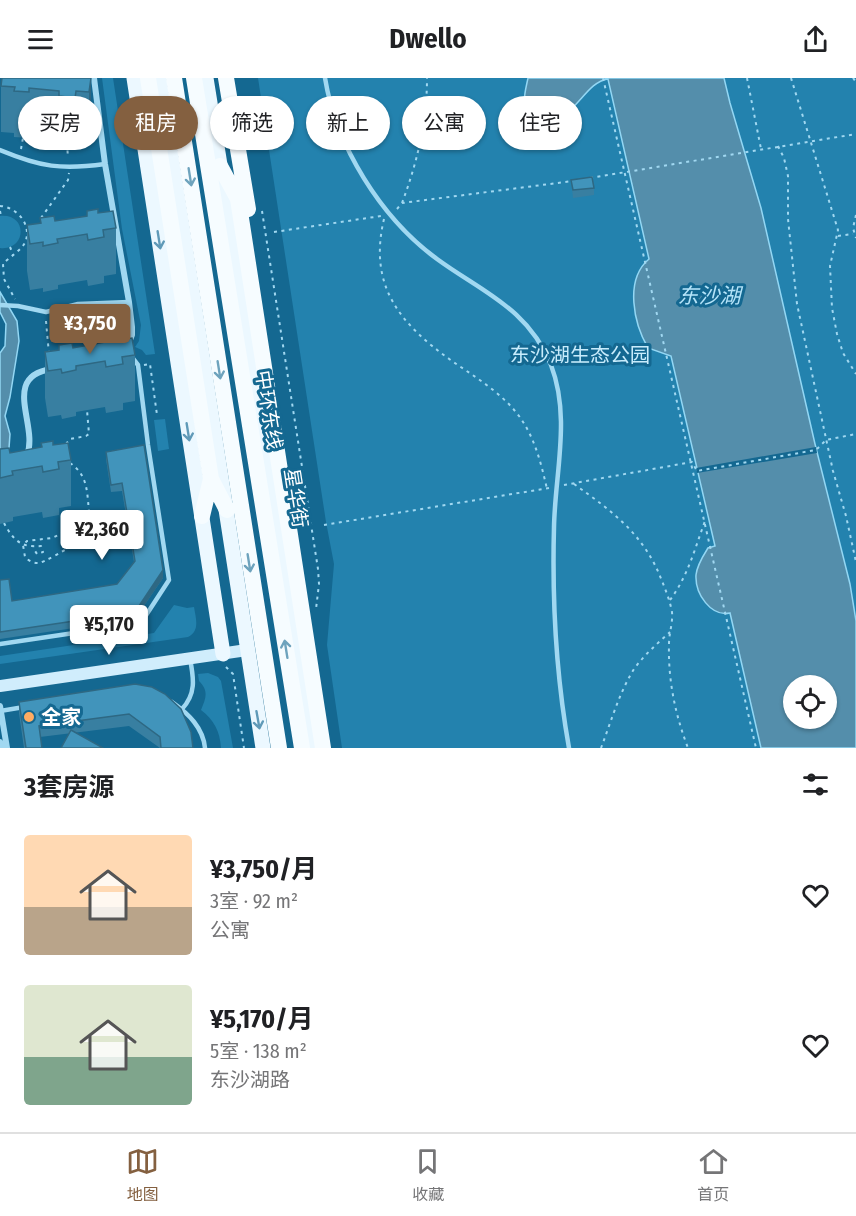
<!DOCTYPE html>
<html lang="zh">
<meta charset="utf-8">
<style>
body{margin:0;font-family:"Fira Sans Condensed","Noto Sans SC",sans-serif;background:#f2f2f2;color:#202124;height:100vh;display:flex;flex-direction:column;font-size:22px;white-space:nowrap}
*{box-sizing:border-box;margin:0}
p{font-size:20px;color:#757577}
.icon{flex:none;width:33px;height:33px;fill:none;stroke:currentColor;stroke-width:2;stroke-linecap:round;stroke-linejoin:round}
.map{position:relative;height:670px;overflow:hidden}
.details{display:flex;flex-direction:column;background:#fff;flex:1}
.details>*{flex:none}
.hud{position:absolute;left:18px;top:18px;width:820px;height:54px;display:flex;gap:12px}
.fabs{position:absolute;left:783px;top:597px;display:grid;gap:12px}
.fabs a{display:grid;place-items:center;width:54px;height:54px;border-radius:50%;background:#fff;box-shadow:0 2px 4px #0004;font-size:30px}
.price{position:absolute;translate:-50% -51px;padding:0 14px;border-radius:6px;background:#fff;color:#222;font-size:20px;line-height:39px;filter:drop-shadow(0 2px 3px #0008)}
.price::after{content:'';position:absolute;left:50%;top:36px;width:18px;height:14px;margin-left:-9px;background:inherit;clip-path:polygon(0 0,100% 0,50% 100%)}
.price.active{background:#846040;color:#fff}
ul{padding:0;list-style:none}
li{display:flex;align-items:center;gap:18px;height:150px;padding:0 24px}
li span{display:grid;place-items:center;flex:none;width:168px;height:120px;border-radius:6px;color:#555}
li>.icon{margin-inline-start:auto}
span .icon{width:72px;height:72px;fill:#fffc;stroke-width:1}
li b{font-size:26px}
h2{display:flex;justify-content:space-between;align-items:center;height:72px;padding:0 24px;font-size:26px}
.pill{padding:0 21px;border-radius:27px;background:#fff;box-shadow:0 2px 4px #0004;font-size:21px;line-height:54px}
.pill.active{background:#846040;color:#fff}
header{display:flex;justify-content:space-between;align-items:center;height:78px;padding:0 24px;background:#fff;font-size:27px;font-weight:700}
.dock{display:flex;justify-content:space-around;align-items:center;height:84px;border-top:2px solid #e0e0e0;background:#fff;font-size:16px;color:#757577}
.dock a{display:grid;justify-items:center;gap:3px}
.dock .active{color:#846040}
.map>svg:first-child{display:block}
.green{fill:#2382ae;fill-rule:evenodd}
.water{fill:#548eab;stroke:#93d7f4;stroke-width:1.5;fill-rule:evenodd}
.pier{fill:#146891}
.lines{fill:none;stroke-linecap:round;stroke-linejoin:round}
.path{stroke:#a1d8f1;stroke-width:2;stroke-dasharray:3 4.5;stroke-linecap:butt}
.service{stroke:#a1d8f1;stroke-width:4.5}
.minor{stroke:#a1d8f1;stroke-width:6}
.secondary{stroke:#d0edfc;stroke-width:12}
.primary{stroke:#ecf8ff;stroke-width:15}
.trunk{stroke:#f6fcff;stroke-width:16}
.wall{fill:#387fa1}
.shaded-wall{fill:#2e6883}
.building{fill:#4194bb;stroke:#2e6883;stroke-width:1.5}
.oneway{stroke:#6ea3bd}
.oneway2{stroke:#609ab8}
.poi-dot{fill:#ffac62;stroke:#146891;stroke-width:2}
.labels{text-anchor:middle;stroke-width:6;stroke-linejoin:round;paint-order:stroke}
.park-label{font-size:20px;fill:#c8ecfc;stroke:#146891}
.street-label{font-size:20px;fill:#fff;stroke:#146891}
.poi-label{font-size:20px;font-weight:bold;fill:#fff;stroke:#146891;text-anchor:start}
.water-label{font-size:21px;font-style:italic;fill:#b5e4f9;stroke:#146891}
</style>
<header><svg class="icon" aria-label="menu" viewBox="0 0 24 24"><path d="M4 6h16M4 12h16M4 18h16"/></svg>Dwello<svg class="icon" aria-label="share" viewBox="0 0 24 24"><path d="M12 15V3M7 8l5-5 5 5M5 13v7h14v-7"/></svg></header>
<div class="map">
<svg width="856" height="670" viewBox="0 0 856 670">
<rect width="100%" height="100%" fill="#146891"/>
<path class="green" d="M102,0H113L155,276L146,277L142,272L135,269L139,263L141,247L122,151Z
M258,0H856V670H342L327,567L334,486L326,444ZM794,608H826V640H794Z
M0,138C28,135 27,173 0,170Z
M165,341L169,371L158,373L154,342Z
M174,527L187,530L194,529C196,541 200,553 188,559L0,586V578L154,555Z
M208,595L218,599L221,603L233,670H221C220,653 214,642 201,632C206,620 209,613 199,603L198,596Z"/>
<path class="water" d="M528,0H724L730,25L761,130L815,366L850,506L856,543V670H761L730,535C711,539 695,516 696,497C697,487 703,478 708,470L715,468L671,278L648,270C634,246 624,202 649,181L608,1C581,5 575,50 537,40C518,35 525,15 528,0ZM794,608H826V640H794Z
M0,214L17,243L19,263L10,319L5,338L10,356L9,370L0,377V275L5,268L6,246L0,234Z"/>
<path class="pier" d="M816,369L817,375L697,395L696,390Z"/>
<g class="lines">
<path class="path" d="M603,0L756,670
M747,0L761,71
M791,0L838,152L830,188L832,230L837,256L843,275L856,296
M853,0L856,4
M67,65L68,80
M778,68L784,80L788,98V141L797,226L833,393L846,438L856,484
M21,71L23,60
M590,100L856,56
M402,125C417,85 427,44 427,0
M0,128C16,129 31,145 26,162C23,172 10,178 3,186L4,201L15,221
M397,131L402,125L573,103
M0,133L1,138
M262,133L318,491L319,506L316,531
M856,137L853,150L856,160
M41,140L68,102L69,95
M384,141C368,208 400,246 452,283C475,299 502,315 519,338C535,360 541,385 547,411
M274,154L381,138
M838,158L853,156
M10,169L13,176
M46,243L49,276
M144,287L150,286L157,337
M66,366L70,361L86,358L89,356L87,332
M70,385C88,397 87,414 89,434L86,443L79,450L69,452L52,460L27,463L23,467L25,479C28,482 32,485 38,485C43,485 70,470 73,466C75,462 75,456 75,451
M574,406C613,434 644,456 662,503C666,513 670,523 672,534C673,545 669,555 669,566C668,602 675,636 688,670
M564,407L692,384L697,393L816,372L826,362L856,356
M4,445C13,462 21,470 41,468L43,474L37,476L35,473V469
M324,447L549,410
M670,522C688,498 695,470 705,443
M226,589L233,596L244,670
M601,670C611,644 619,615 634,591C644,577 657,566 670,554"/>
<path class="service" d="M325,0C336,68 381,140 437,181C482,214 528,230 551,287C571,339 555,395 554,449C552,523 556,597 569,670
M0,72C41,89 61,92 105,86
M0,227L18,228L46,234L78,226L129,224
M0,566L141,545L169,502L148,367L138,287L131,278
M172,624C189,636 203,650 205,670
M182,631C196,616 194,601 190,581
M0,633L24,629"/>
<path class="minor" d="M94,0L105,86L129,224L132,249V257L128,267
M27,377C39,348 0,298 52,291
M0,628L7,670
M0,664L1,670"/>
<path class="secondary" d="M0,608L247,572"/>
<path class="primary" d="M134,0L223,576
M159,0L263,670
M206,0L314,670"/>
<path class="trunk" d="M148,0L211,401L227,432
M174,0L279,670
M194,0L302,670
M226,0L248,131
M220,88L238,121L323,670
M202,438L211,401"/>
</g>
<path class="wall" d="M91,0V43L89,60L76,59L75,66L59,64V59L29,56V60L14,59V55L1,54V8Z
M571,102L594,110V117L573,120Z
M87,133L98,135L116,150V196L104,198V205L88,208L87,202L58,207V211L43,214V210L30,212L27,193V147L40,145V140L55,143L87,138Z
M105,260L117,262L135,277V323L123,325V332L106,335L105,329L76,334V338L62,341L61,337L48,339L45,320V274L59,272V267L73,270L105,265Z
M41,365L53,367L71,382V428L59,430V437L43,440L42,434L13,439V443L0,446V371L10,375L41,370Z
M144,367L163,500L135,541L0,561V502L12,523L117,506L134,484L122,413L111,414L106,381V374Z
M135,606L193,670H160L129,648L40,659L42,670H24L19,635V624Z"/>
<path class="shaded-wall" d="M91,0V43L89,60V14Z
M76,13V59L75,66V20Z
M163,492V500L135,541V534Z"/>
<path class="building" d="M2,0H91L89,14L76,13L75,20L59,18V13L29,10V14L14,13L15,9L1,8Z
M592,99L594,110L573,112L571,102Z
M98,131V135L113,133L116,150L103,152L104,159L88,162L87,156L57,161L58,165L43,168V164L30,166L27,147L41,145L40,140L54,138L55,143L87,138V133Z
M116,258L117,262L132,260L135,277L122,279L123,286L106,289L105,283L76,288V292L62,295L61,291L48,293L45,274L59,272V267L72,265L73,270L106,264L105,260Z
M53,363V367L68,365L71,382L58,384L59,391L43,394L42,388L12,393L13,397L0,400V371L9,370L10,375L42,369L41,365Z
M144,367L163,492L135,534L0,554V502L9,501L12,523L117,506L135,483L122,405L111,407L106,374Z
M135,606L152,609L165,616L181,631L191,654L193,670H161L160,659L129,636L39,648L42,670H26L19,624Z
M71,652L103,670H61Z"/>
<defs><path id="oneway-shaft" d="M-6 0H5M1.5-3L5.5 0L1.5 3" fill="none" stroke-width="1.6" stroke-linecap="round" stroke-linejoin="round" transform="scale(1.5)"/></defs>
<g class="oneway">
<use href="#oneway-shaft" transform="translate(190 99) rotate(81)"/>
<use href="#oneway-shaft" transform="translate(219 292) rotate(81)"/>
<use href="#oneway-shaft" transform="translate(249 485) rotate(81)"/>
<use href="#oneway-shaft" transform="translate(286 571) rotate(-99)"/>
</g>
<g class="oneway2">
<use href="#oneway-shaft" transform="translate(159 162) rotate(81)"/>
<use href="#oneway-shaft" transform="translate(188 354) rotate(81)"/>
<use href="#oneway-shaft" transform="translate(258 642) rotate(80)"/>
</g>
<circle class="poi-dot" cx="29" cy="639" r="6"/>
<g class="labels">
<g class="park-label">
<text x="580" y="284">东沙湖生态公园</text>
</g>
<g class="street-label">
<text transform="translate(269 332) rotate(81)" y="7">中环东线</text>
<text transform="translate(296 420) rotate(81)" y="7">星华街</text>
</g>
<g class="poi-label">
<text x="41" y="646">全家</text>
</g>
<g class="water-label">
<text x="709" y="225">东沙湖</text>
</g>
</g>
</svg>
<div class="fabs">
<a><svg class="icon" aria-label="locate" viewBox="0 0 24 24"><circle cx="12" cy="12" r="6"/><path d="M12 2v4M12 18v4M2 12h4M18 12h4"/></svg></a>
</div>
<b class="price active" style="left:90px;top:277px">¥3,750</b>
<b class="price" style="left:102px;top:483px">¥2,360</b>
<b class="price" style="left:109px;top:578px">¥5,170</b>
<div class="hud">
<a class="pill">买房</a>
<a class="pill active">租房</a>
<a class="pill">筛选</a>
<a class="pill">新上</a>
<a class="pill">公寓</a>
<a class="pill">住宅</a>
</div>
</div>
<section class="details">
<h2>3套房源<svg class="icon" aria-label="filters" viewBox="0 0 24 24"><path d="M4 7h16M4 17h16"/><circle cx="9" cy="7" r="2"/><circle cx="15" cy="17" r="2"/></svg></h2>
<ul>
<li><span style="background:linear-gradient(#ffd9b3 60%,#b9a48a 0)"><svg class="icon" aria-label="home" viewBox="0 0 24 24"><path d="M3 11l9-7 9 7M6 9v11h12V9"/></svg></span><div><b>¥3,750/月</b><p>3室 · 92 m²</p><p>公寓</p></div><svg class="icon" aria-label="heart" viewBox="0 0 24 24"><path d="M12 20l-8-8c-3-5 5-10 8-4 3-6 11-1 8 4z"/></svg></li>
<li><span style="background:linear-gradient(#dfe7d0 60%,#7fa58c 0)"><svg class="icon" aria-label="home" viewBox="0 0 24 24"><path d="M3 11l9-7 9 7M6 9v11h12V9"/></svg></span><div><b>¥5,170/月</b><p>5室 · 138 m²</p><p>东沙湖路</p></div><svg class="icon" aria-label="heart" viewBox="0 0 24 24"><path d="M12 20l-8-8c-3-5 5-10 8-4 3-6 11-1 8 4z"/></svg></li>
</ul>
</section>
<nav class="dock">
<a class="active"><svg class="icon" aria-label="map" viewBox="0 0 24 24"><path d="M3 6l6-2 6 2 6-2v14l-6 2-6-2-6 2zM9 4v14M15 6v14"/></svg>地图</a>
<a><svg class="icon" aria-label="saved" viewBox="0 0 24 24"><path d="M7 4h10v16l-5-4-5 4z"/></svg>收藏</a>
<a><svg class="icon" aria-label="home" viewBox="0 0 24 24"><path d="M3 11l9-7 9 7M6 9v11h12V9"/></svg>首页</a>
</nav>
